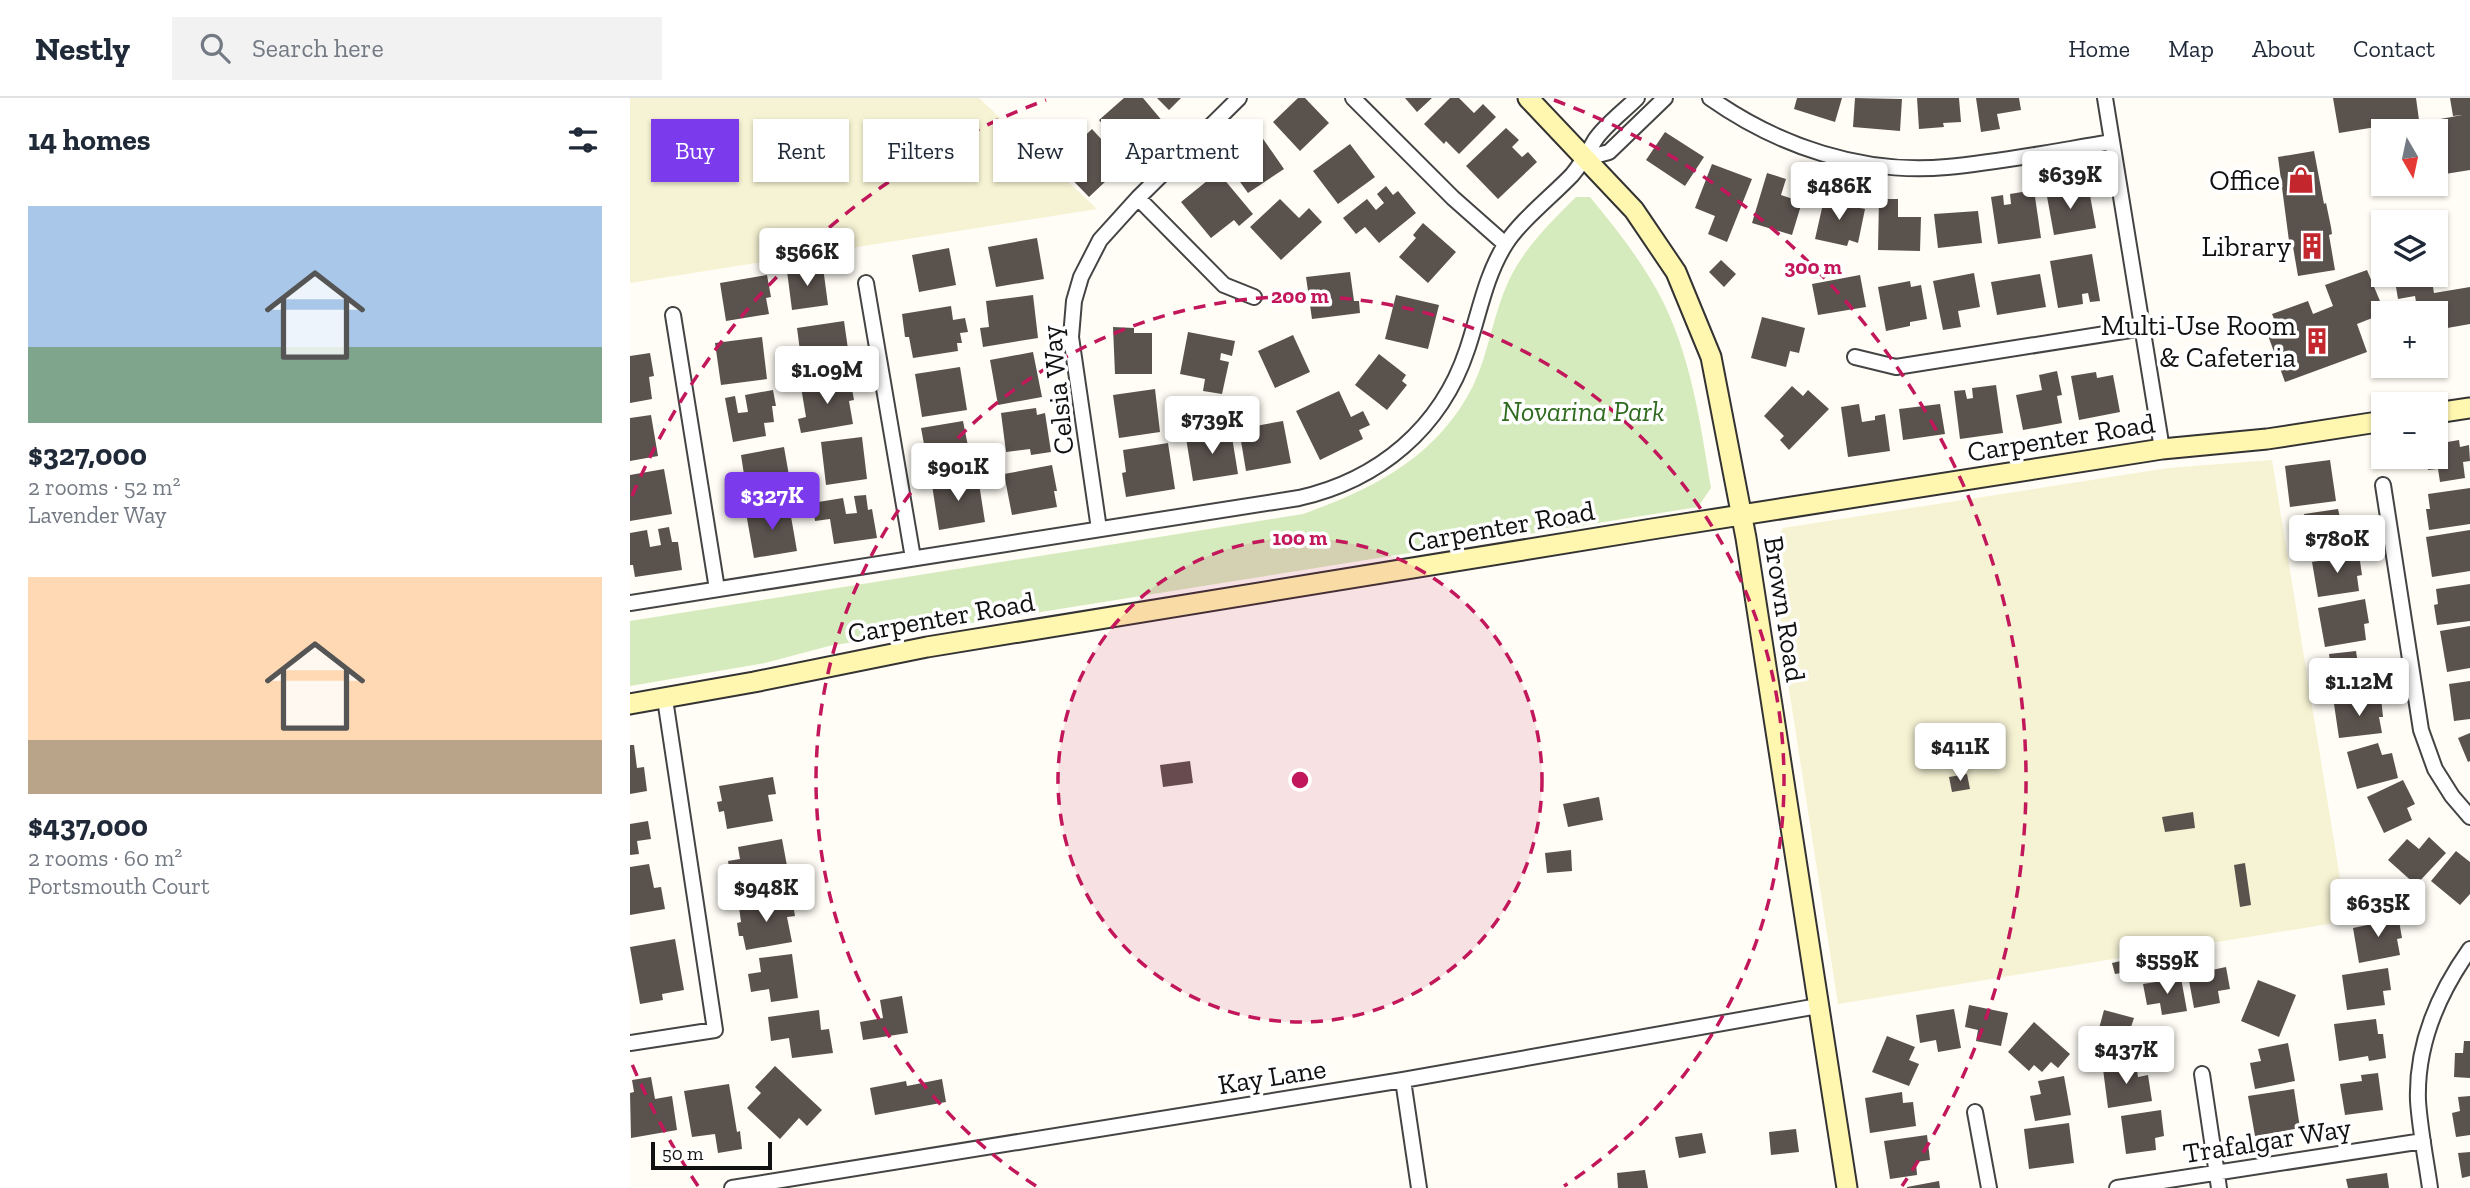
<!DOCTYPE html>
<meta charset="utf-8">
<style>
body{margin:0;font-family:"Zilla Slab",serif;background:#f2f2f3;color:#1f2937;height:100vh;display:flex;flex-direction:column;font-size:26px;white-space:nowrap}
*{box-sizing:border-box;margin:0}
p{font-size:23px;color:#747a83}
.icon{flex:none;width:38px;height:38px;fill:none;stroke:currentColor;stroke-width:2;stroke-linecap:round;stroke-linejoin:round}
.map{position:relative;flex:1;overflow:hidden}
.side{display:flex;flex-direction:column;background:#fff;width:630px}
.side>*{flex:none}
.top-card{position:absolute;left:21px;top:21px;width:665px;height:63px;display:flex;gap:14px}
.needle{width:46px;rotate:171deg}
.fabs{position:absolute;left:1741px;top:21px;display:grid;gap:14px}
.fabs a{display:grid;place-items:center;width:77px;height:77px;border-radius:0px;background:#fff;box-shadow:0 2px 5px #0004;font-size:35px}
.scale{position:absolute;left:21px;bottom:18px;width:121px;box-sizing:border-box;padding-left:7px;border:4px solid #111;border-top:0;font-size:19px;line-height:24px;white-space:nowrap;color:#111;-webkit-text-stroke:5px #fff;paint-order:stroke}
.price{position:absolute;translate:-50% -60px;padding:0 16px;border-radius:7px;background:#fff;color:#222;font-size:23px;line-height:46px;filter:drop-shadow(0 2px 4px #0008)}
.price::after{content:'';position:absolute;left:50%;top:42px;width:21px;height:16px;margin-left:-10px;background:inherit;clip-path:polygon(0 0,100% 0,50% 100%)}
.price.selected{background:#7c3aed;color:#fff}
ul{padding:0;list-style:none}
li{display:grid;align-content:center;gap:14px;height:371px;padding:0 28px}
li span{display:grid;place-items:center;height:217px;border-radius:0px;color:#555}
li>.icon{margin-inline-start:auto}
span .icon{width:126px;height:126px;fill:#fffc;stroke-width:1}
li b{font-size:30px}
h2{display:flex;justify-content:space-between;align-items:center;height:84px;padding:0 28px;font-size:30px}
.chip{padding:0 24px;border-radius:0px;background:#fff;box-shadow:0 2px 5px #0004;font-size:24px;line-height:63px}
.chip.selected{background:#7c3aed;color:#fff}
header{display:flex;align-items:center;gap:42px;box-sizing:border-box;height:98px;padding:0 35px;background:#fff;border-bottom:2px solid #e0e1e3}
header strong{font-size:33px}
nav{display:flex;gap:38px;margin-inline-start:auto;font-size:24px}
.search{width:490px;height:63px;background:#f2f2f3;display:flex;align-items:center;gap:18px;box-sizing:border-box;padding:0 24px;border-radius:0px;color:#747a83;font-size:26px}
main{display:flex;flex:1;min-height:0}
.map>svg:first-child{display:block}
.farmland{fill:#f6f3d4}
.green{fill:#d5ebbd}
.building{fill:#5a524d}
.lines{fill:none;stroke-linecap:round;stroke-linejoin:round}
.street-casing{stroke:#444;stroke-width:18}
.secondary-casing{stroke:#333;stroke-width:23}
.street{stroke:#fff;stroke-width:14}
.secondary{stroke:#fff6b0;stroke-width:19}
.ring{fill:none;stroke:#c2185b;stroke-width:3.5;stroke-dasharray:12 9}
.labels{text-anchor:middle;stroke-width:7;stroke-linejoin:round;paint-order:stroke}
.poi-label{font-size:28px;fill:#111;stroke:#fff;text-anchor:end}
.street-label{font-size:28px;fill:#111;stroke:#fff}
.park-label{font-size:28px;font-style:italic;fill:#2f6b1f;stroke:#fff}
.centre{fill:#c2185b;stroke:#fff;stroke-width:3.5}
.ring-label{font-size:21px;text-anchor:middle;font-weight:bold;fill:#c2185b;stroke:#fff;stroke-width:7;stroke-linejoin:round;paint-order:stroke}
</style>
<header>
<strong>Nestly</strong>
<div class="search"><svg class="icon" aria-label="search" viewBox="0 0 24 24"><circle cx="10" cy="10" r="6"/><path d="M15 15l6 6"/></svg>Search here</div>
<nav><a>Home</a><a>Map</a><a>About</a><a>Contact</a></nav>
</header>
<main>
<section class="side">
<h2>14 homes<svg class="icon" aria-label="filters" viewBox="0 0 24 24"><path d="M4 7h16M4 17h16"/><circle cx="9" cy="7" r="2"/><circle cx="15" cy="17" r="2"/></svg></h2>
<ul>
<li><span style="background:linear-gradient(#a9c7e8 65%,#7fa58c 0)"><svg class="icon" aria-label="home" viewBox="0 0 24 24"><path d="M3 11l9-7 9 7M6 9v11h12V9"/></svg></span><div><b>$327,000</b><p>2 rooms · 52 m²</p><p>Lavender Way</p></div></li>
<li><span style="background:linear-gradient(#ffd9b3 75%,#b9a48a 0)"><svg class="icon" aria-label="home" viewBox="0 0 24 24"><path d="M3 11l9-7 9 7M6 9v11h12V9"/></svg></span><div><b>$437,000</b><p>2 rooms · 60 m²</p><p>Portsmouth Court</p></div></li>
</ul>
</section>
<div class="map">
<svg width="1840" height="1090" viewBox="0 0 1840 1090">
<rect width="100%" height="100%" fill="#fffdf5"/>
<path class="farmland" d="M0,0H349L467,111L0,185Z
M1642,362L1717,823L1208,906L1138,456L1153,430L1538,370Z"/>
<path class="green" d="M946,99H960C985,129 1009,160 1028,194C1061,255 1070,323 1081,390L1068,409L254,539L199,548L135,565L0,588V523L673,416C745,390 807,359 843,288C859,254 863,216 879,182C895,149 920,125 946,99Z"/>
<path class="building" d="M494,0H513L534,25L498,56L469,22Z
M527,0H551L539,12Z
M668,0H675L699,25L670,53L643,24Z
M775,0H802L787,14Z
M820,0H829L844,15L853,6L866,19L829,56L816,43L814,46L794,26Z
M1167,0H1212L1205,24L1164,11Z
M1225,0L1272,1L1270,33L1223,29Z
M1287,0H1329L1331,24L1313,25L1314,29L1289,31Z
M1346,0H1389L1391,12L1367,16L1370,31L1351,34Z
M1703,0H1786L1789,22L1709,35Z
M1820,0H1840V72L1815,76L1805,22L1832,17L1823,18Z
M876,30L889,42L882,49L892,59L898,54L907,64L868,101L836,68Z
M462,31L494,66L459,99L426,65Z
M1035,34L1074,59L1055,88L1016,62Z
M629,35L654,71L618,95L593,60Z
M720,46L745,79L708,106L683,73Z
M1684,53L1694,106L1696,105L1701,129L1702,136L1699,137L1705,172L1668,178L1662,143H1659L1648,59Z
M1082,66L1122,81L1097,144L1078,136L1085,118L1065,110Z
M588,74L623,116L609,128L604,122L581,140L551,104Z
M1137,75L1156,81L1151,97L1172,104L1162,137L1122,125Z
M756,88L763,97L768,93L786,115L749,145L735,129L726,136L713,120L737,101L746,112L754,105L747,96Z
M1442,89L1443,95L1459,92L1466,130L1424,137L1416,93Z
M1404,92L1411,140L1368,146L1361,99L1373,97L1374,107L1381,106L1380,96Z
M1195,97L1219,103V108L1235,111L1228,145L1219,142L1217,148L1185,141Z
M650,101L669,120L679,110L692,124L651,162L620,129Z
M1249,101H1268V119H1291L1290,153L1248,152Z
M1348,113L1352,145L1308,150L1304,116Z
M793,125L826,154L798,185L769,159L786,140L783,137Z
M407,140L414,181L366,189L358,149Z
M319,150L326,187L289,194L282,157Z
M1462,156L1470,203L1460,204L1458,195L1452,196L1453,206L1428,210L1420,163Z
M1091,162L1106,176L1094,189L1079,174Z
M193,169L198,207L162,212L157,173Z
M1737,172L1755,215L1727,226L1737,254L1655,284L1636,232L1647,228L1642,216L1678,203L1683,216L1703,208L1695,187Z
M720,174L724,203H729L730,215L682,221L676,179Z
M1344,175L1350,209L1328,213L1331,229L1313,232L1303,183Z
M1410,176L1416,209L1367,217L1361,184Z
M137,177L141,199L136,200L139,216L96,223L90,185Z
M1230,177L1236,209L1188,217L1182,186Z
M1764,177H1801L1804,195L1840,189V226L1806,232V215H1788L1785,198L1768,201Z
M1280,183L1281,189L1291,187L1297,221L1280,224V228L1256,233L1248,189Z
M403,197L408,240L353,249L350,230L359,229L356,203Z
M766,197L809,207L798,251L755,241Z
M321,208L323,222L335,220L338,234L330,235L332,245H327L328,253L283,260L279,239H275L272,216Z
M1132,219L1175,230L1169,255L1160,253L1156,269L1121,260Z
M214,223L218,251L213,252L215,269L162,276L159,255L170,253L167,230Z
M483,229L504,230V235H522V276H485Z
M558,234L605,243L602,258L591,255L590,262L599,264L592,296L573,293L575,281L550,276Z
M663,237L680,274L645,290L628,253Z
M132,239L137,281L91,287L85,245Z
M403,254L412,299L368,307L360,262Z
M20,255L24,278L19,279L22,301L0,305V258Z
M749,256L776,277L772,283L777,287L757,312L725,287Z
M330,269L337,312L292,319L285,276Z
M1427,273L1432,297L1427,298L1432,325L1393,332L1386,297L1412,292L1409,277Z
M1466,274L1467,280L1483,277L1490,314L1449,322L1441,278Z
M220,280L224,302L219,303L223,326L171,335L168,321L176,319L171,289Z
M1366,287L1373,335L1330,341L1324,293L1335,292L1337,301L1343,300L1342,290Z
M1162,288L1173,298L1178,292L1199,311L1159,352L1150,342L1154,338L1134,318Z
M525,291L530,334L489,340L483,297Z
M143,292L146,308H142L144,324L134,325L136,338L103,344L95,300L105,298L108,315L118,314L115,297Z
M709,293L721,319L733,313L740,327L729,332L733,341L690,362L666,313Z
M1229,306L1232,324L1245,322V318L1255,316L1260,353L1218,359L1211,309Z
M1310,306L1315,336L1273,342L1269,311Z
M406,310L407,317L415,315L421,354L401,357L400,351L376,354L371,315Z
M21,317L28,358L0,363V320Z
M333,323L338,348L351,346L354,364L299,373L291,330Z
M653,323L661,365L616,373L609,331Z
M601,333L608,376L563,383L556,340Z
M232,339L237,381L196,387L191,344Z
M1829,342L1830,349L1839,347L1840,363L1833,364L1835,380L1810,384L1808,371L1798,372L1796,359H1806V346Z
M538,345L545,391L496,399L492,375L496,374L493,352Z
M154,349L161,389L117,396L111,357Z
M1700,362L1706,403L1660,409L1655,368Z
M422,367L427,393H424L427,409L382,417L374,376Z
M34,371L42,416L0,423V377Z
M348,379L355,424L309,432L302,387Z
M1840,390V426L1799,432L1796,411H1800L1798,396Z
M236,397L238,412L242,411L247,440L204,446L200,421L185,423L182,405L213,400L216,416L227,415L224,398Z
M159,407L167,453L124,460L116,415Z
M1708,411L1711,424L1721,423L1725,447L1680,455L1674,416Z
M39,429L42,444H48L52,472L5,479L3,467H0V435L17,432L20,449L31,447L28,431Z
M1840,432V473L1802,479L1796,439Z
M1729,456L1732,477L1727,478L1729,493L1688,499L1682,464Z
M1840,486V523L1807,527L1804,507L1808,506L1806,491Z
M1735,501L1739,525L1734,526L1736,542L1695,549L1688,510Z
M1840,528V570L1817,574L1810,533Z
M1726,553L1729,573L1741,571L1743,589L1704,595L1699,556Z
M1840,583V621L1824,623L1819,586Z
M1751,599L1753,619H1749L1752,635L1709,640L1704,606Z
M1840,635V663L1838,664L1828,640Z
M1748,645L1752,657L1762,655L1768,680L1727,691L1717,654Z
M0,647H4L7,670L14,669L17,693L0,696Z
M560,663L563,685L533,689L530,667Z
M1337,676L1340,691L1322,694L1319,679Z
M143,679L146,696L138,697L143,723L97,731L94,713L89,714L87,704L92,703L89,688Z
M1773,682L1785,706L1777,710L1782,722L1754,735L1737,699Z
M969,699L973,722L938,729L933,706Z
M1563,714L1565,730L1535,734L1532,719Z
M18,723L21,741L7,743L9,756L0,757V726Z
M1799,739L1816,755L1786,787L1758,762L1777,741L1789,751Z
M152,741L160,784L122,791L120,778L101,781L98,763L110,761L108,749Z
M941,752L942,773L917,775L915,755Z
M1826,753L1840,764V796L1830,807L1801,783Z
M1615,765L1621,807L1610,809L1604,767Z
M19,766L24,790L31,789L35,811L0,817V769Z
M162,800L165,818L157,819L162,844L116,852L113,838H109L107,825L111,824L109,809Z
M1768,817L1772,840L1767,841L1770,857L1729,865L1723,830L1747,825L1746,821Z
M45,841L54,892L32,896L33,902L10,906L0,849Z
M162,856L168,900L141,904L139,891L121,894L118,876L131,874L129,860Z
M1495,862L1497,874L1485,876L1482,865Z
M1596,869L1600,891L1588,893L1590,905L1564,910L1558,877Z
M1758,870L1761,892L1753,893L1755,907L1717,912L1712,877Z
M1551,880L1557,913L1532,917L1530,905L1517,907L1513,886Z
M1628,882L1666,897L1649,939L1611,923Z
M272,898L278,935L233,942L230,924L253,920L250,902Z
M1339,907L1378,915L1371,948L1346,943L1348,932L1335,929Z
M1324,911L1331,950L1308,954L1306,942L1290,945L1286,917Z
M189,912L191,932L199,931L203,955L162,960L159,940L141,943L138,919Z
M1474,912L1504,920L1500,932L1513,936L1506,961L1464,949Z
M1746,921L1748,936H1753L1756,960L1739,963L1738,958L1709,963L1704,926Z
M1404,924L1440,956L1428,970L1421,964L1412,974L1404,967L1399,973L1378,954Z
M1257,938L1285,949L1279,962L1289,966L1279,988L1242,974Z
M1834,943H1840V980L1824,979L1825,955H1833Z
M1658,945L1665,983L1625,991L1620,965L1631,963L1628,951Z
M1506,966L1508,979L1518,977L1522,1003L1478,1010L1473,971Z
M145,968L192,1012L177,1028L169,1020L150,1041L117,1010L131,995L125,989Z
M1748,975L1753,1012L1715,1017L1710,986L1732,983L1731,977Z
M1434,978L1441,1017L1405,1023L1400,998L1411,996L1408,983Z
M21,979L25,1001L42,998L47,1032L1,1040L0,995L4,994L2,982Z
M312,981L316,1004L245,1017L240,990L276,983L277,988Z
M99,986L107,1034L110,1033L112,1051L88,1055L85,1036L62,1039L54,993Z
M1664,991L1670,1030L1625,1038L1618,998Z
M1272,994L1273,1005L1283,1004L1286,1028L1240,1035L1235,1000Z
M1840,998V1037L1826,1039L1822,1015L1830,1013L1828,999Z
M1531,1012L1534,1038L1525,1040L1526,1052L1496,1056L1491,1018Z
M1439,1025L1444,1065L1399,1071L1394,1031Z
M1166,1031L1169,1054L1141,1057L1139,1034Z
M1072,1035L1076,1055L1049,1060L1045,1039Z
M1297,1037L1300,1062L1286,1064L1287,1077L1260,1081L1254,1043Z
M1840,1054V1078L1832,1080L1828,1055Z
M1015,1072L1018,1090H988L987,1075Z
M1757,1075L1759,1090H1718L1716,1081Z
M1309,1083L1310,1090H1277V1089Z"/>
<g class="lines">
<defs>
<path id="street" d="M723,0L823,100L875,146
M1080,0C1148,48 1233,77 1317,69C1372,64 1427,53 1482,44
M1475,0L1532,351
M957,60L979,54L1035,0
M508,100L594,187L624,199
M236,185L283,460
M43,217L87,491
M1225,259L1266,269L1513,230
M1753,387L1791,632L1805,671L1822,698L1840,719
M469,431L441,239L444,203L451,179L470,142L508,100L609,0
M0,505L669,400C749,382 811,330 837,252C849,217 855,179 875,147C890,123 922,98 942,77C953,64 957,56 965,42C975,27 994,13 1007,0
M0,945L85,932L35,601
M1572,976L1589,1090
M773,982L789,1090
M1345,1014L1359,1090
M102,1090L773,982L1188,908
M1487,1090L1793,1043
M1800,1090C1796,1062 1790,1032 1788,1003C1786,947 1808,896 1840,851"/>
<path id="secondary" d="M898,0L1004,112L1046,174L1081,259L1116,440L1217,1090
M1806,315L1840,310
M0,606L124,584L297,549L1022,431L1532,351L1637,341L1754,323"/>
</defs>
<use href="#street" class="street-casing"/>
<use href="#secondary" class="secondary-casing"/>
<use href="#street" class="street"/>
<use href="#secondary" class="secondary"/>
</g>
<circle cx="670" cy="682" r="242" fill="#c2185b" fill-opacity=".12"/>
<g class="ring">
<circle cx="670" cy="682" r="242"/>
<path d="M406 1088A484 484 0 1 1 934 1088"/>
<path d="M68 1088A726 726 0 0 1 2 966M2 398A726 726 0 0 1 416 2M924 2A726 726 0 0 1 1272 1088"/>
</g>
<defs>
<symbol id="shop-bare" viewBox="-9 -9 18 18"><path d="M-5-2.5h2.3a2.7 3.5 0 0 1 5.4 0H5L5.5 6h-11ZM-1.5-2.5h3a1.5 2.3 0 0 0-3 0Z" fill="#c4262e" stroke="#fff" stroke-width="2.5" paint-order="stroke"/></symbol>
<symbol id="building-bare" viewBox="-9 -9 18 18"><path d="M-4-6H4V6H1V3H-1V6H-4ZM-2.5-4.3h1.7v1.8h-1.7ZM.8-4.3h1.7v1.8H.8ZM-2.5-1h1.7V.8h-1.7ZM.8-1h1.7V.8H.8Z" fill="#c4262e" stroke="#fff" stroke-width="2.5" paint-order="stroke"/></symbol>
</defs>
<g fill-rule="evenodd">
<use href="#shop-bare" x="1652" y="63" width="38" height="38"/>
<use href="#building-bare" x="1663" y="129" width="38" height="38"/>
<use href="#building-bare" x="1668" y="224" width="38" height="38"/>
</g>
<g class="labels">
<g class="poi-label">
<text x="1650" y="92">Office</text>
<text x="1661" y="158">Library</text>
<text x="1666" y="237">Multi-Use Room<tspan x="1666" dy="32">&amp; Cafeteria</tspan></text>
</g>
<g class="street-label">
<text transform="translate(427 292) rotate(-96)" y="10">Celsia Way</text>
<text transform="translate(1431 339) rotate(-9)" y="10">Carpenter Road</text>
<text transform="translate(871 428) rotate(-10)" y="10">Carpenter Road</text>
<text transform="translate(1155 511) rotate(81)" y="10">Brown Road</text>
<text transform="translate(311 519) rotate(-10)" y="10">Carpenter Road</text>
<text transform="translate(642 978) rotate(-9)" y="10">Kay Lane</text>
<text transform="translate(1637 1042) rotate(-9)" y="10">Trafalgar Way</text>
</g>
<g class="park-label">
<text x="953" y="323">Novarina Park</text>
</g>
</g>
<circle cx="670" cy="682" r="10" class="centre"/>
<g class="ring-label">
<text x="1183" y="176">300 m</text>
<text x="670" y="205">200 m</text>
<text x="670" y="447">100 m</text>
</g>
</svg>
<div class="fabs">
<a><svg class="needle" viewBox="-14 -14 28 28"><path d="M0-13l5 13h-10z" fill="#e53935"/><path d="M0 13l5-13h-10z" fill="#747a83"/></svg></a>
<a><svg class="icon" aria-label="layers" viewBox="0 0 24 24"><path d="M12 4l9 5-9 5-9-5zM3 14l9 5 9-5"/></svg></a>
<a>+</a>
<a>−</a>
</div>
<div class="scale">50 m</div>
<b class="price" style="left:1440px;top:113px">$639K</b>
<b class="price" style="left:1209px;top:124px">$486K</b>
<b class="price" style="left:177px;top:190px">$566K</b>
<b class="price" style="left:197px;top:308px">$1.09M</b>
<b class="price" style="left:582px;top:358px">$739K</b>
<b class="price" style="left:328px;top:405px">$901K</b>
<b class="price selected" style="left:142px;top:434px">$327K</b>
<b class="price" style="left:1707px;top:477px">$780K</b>
<b class="price" style="left:1729px;top:620px">$1.12M</b>
<b class="price" style="left:1330px;top:685px">$411K</b>
<b class="price" style="left:136px;top:826px">$948K</b>
<b class="price" style="left:1748px;top:841px">$635K</b>
<b class="price" style="left:1537px;top:898px">$559K</b>
<b class="price" style="left:1496px;top:988px">$437K</b>
<div class="top-card">
<a class="chip selected">Buy</a>
<a class="chip">Rent</a>
<a class="chip">Filters</a>
<a class="chip">New</a>
<a class="chip">Apartment</a>
</div>
</div>
</main>
